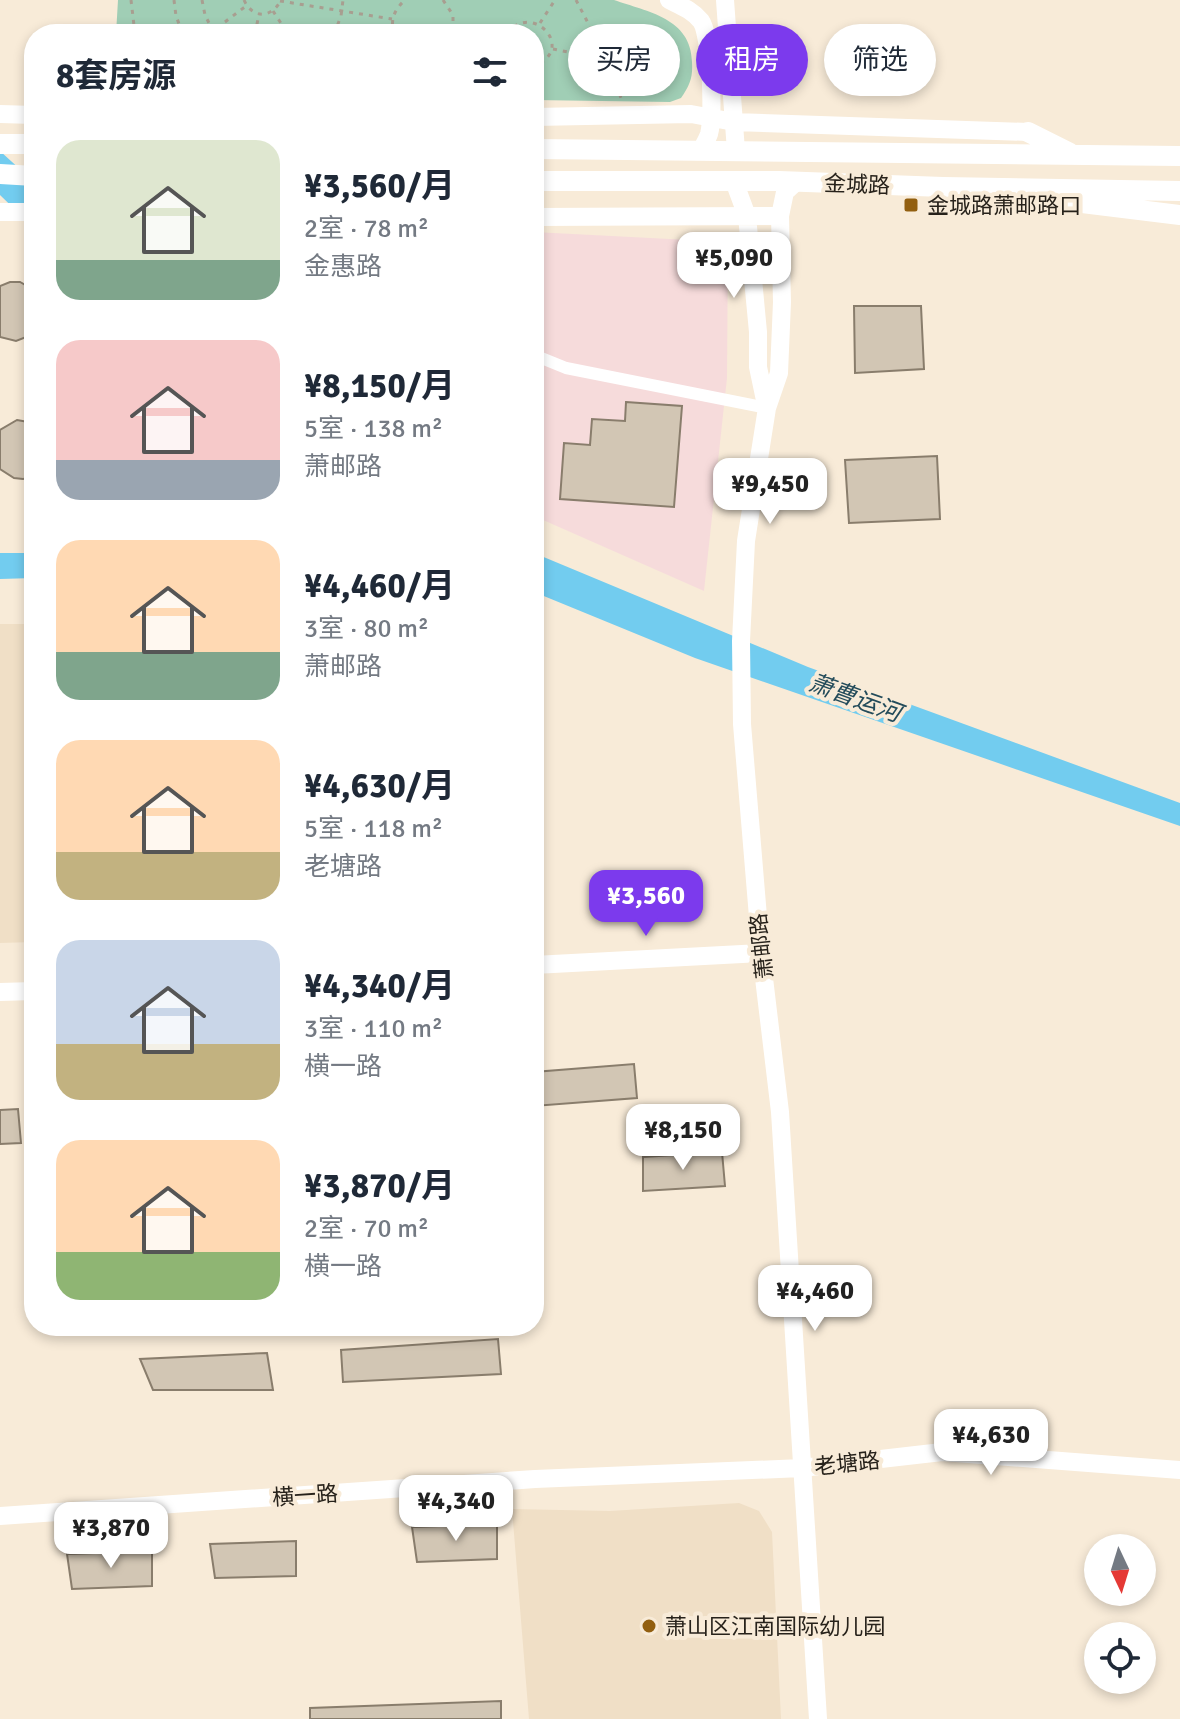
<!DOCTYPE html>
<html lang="zh">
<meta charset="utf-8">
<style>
body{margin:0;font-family:Signika,"Noto Sans SC",sans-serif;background:#f2f2f3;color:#1f2937;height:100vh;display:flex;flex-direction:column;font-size:30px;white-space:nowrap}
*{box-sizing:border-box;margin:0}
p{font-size:26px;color:#747a83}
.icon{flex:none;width:44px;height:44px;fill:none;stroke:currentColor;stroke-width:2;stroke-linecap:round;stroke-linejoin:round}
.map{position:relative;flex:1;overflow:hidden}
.details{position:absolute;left:24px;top:24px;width:520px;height:1312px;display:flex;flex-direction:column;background:#fff;border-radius:32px;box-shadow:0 4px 12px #0003}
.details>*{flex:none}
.banner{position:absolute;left:568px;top:24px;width:492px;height:72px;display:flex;gap:16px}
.needle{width:52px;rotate:176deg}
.buttons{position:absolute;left:1084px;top:1534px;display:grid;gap:16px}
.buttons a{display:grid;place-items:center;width:72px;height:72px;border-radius:50%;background:#fff;box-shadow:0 4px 12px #0003;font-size:40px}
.price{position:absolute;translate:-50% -68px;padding:0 18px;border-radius:16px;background:#fff;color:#222;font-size:26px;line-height:52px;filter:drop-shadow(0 2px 4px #0008)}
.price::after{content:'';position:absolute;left:50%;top:48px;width:24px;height:18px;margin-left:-12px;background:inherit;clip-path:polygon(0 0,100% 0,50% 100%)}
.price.current{background:#7c3aed;color:#fff}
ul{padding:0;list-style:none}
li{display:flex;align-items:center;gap:24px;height:200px;padding:0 32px}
li span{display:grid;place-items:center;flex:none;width:224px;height:160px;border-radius:24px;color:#555}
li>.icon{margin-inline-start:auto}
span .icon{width:96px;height:96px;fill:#fffc;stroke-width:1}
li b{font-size:34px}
h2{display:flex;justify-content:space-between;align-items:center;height:96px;padding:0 32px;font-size:34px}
.pill{padding:0 28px;border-radius:36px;background:#fff;box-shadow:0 4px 12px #0003;font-size:28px;line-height:72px}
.pill.current{background:#7c3aed;color:#fff}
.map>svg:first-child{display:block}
.commercial{fill:#f6dbdb}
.built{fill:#f0dfc6}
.green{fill:#a0ceb5}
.water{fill:#72ccef}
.building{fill:#d2c6b4;stroke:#897d6c;stroke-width:2}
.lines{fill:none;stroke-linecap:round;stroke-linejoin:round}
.path{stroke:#a89e90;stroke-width:3;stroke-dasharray:4 6;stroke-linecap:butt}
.street{stroke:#fff;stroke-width:12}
.secondary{stroke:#fff;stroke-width:18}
.primary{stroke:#fff;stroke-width:20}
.poi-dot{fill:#925f10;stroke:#f8ebd8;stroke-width:3}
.labels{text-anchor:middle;stroke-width:8;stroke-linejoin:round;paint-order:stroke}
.street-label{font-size:22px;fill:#27221b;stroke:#f8ebd8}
.poi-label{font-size:22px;fill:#27221b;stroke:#f8ebd8;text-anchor:start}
.water-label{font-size:24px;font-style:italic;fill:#234b5a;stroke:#f8ebd8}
</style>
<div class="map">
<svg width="1180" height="1719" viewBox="0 0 1180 1719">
<rect width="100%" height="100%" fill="#f8ebd8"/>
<path class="commercial" d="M534,232L728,242L727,378L704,591L534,516Z"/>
<path class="built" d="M0,624H34V942L0,943Z
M739,1503L759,1511L772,1532L781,1719H529L512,1509L610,1511Z"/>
<path class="green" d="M118,0H614C648,12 691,18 692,62C693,77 690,85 681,98L670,102L534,100V34H116Z"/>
<path class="water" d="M0,151L34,182V228L0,195Z
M0,553H34V578L0,579Z
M534,553L808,667L1180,803V826L695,658L534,592Z"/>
<path class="building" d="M10,282H20L34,290V334L16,341L0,337V286Z
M854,306H921L924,369L855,373Z
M626,402L682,406L674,507L560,499L564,443L590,445L592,419L625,421Z
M17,420L34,423V477L23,479L14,478L0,469V430Z
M937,456L940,519L849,523L845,460Z
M634,1064L637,1098L534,1106V1072Z
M18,1109L21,1143L0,1144V1110Z
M722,1152L725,1186L643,1191V1157Z
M498,1339L501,1374L343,1382L341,1350Z
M267,1353L273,1390H153L140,1359Z
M497,1524V1559L417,1562L412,1527Z
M296,1541V1576L215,1578L210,1544Z
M152,1551V1586L72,1589L67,1554Z
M501,1701V1719H310V1708Z"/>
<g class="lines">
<path class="path" d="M131,0L135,34
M174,0L176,16L183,34
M202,0L205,15L213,31
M244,0C252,18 270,19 280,2
M443,0L453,15V34
M576,0L598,42
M280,1L392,19
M273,11L288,34
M540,23L555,0
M454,29L480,34
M209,34L246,6
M255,34L259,14
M334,34L341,16L343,0
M394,34C390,20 394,10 405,0
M507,34C531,0 578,49 534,66
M589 58a18 18 0 1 1 36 0a18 18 0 1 1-36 0Z
M553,49L589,56
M613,75L621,98"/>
<path class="street" d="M534,355L566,368L767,408"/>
<path class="secondary" d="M669,0C681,6 692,10 701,21C711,35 714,116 709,134C707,140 703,146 701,151
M725,0L736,151
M0,114L34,115
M534,117L691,114L734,122L1028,132
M734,181L747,216L758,332V367L766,405
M797,181L785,192L780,216L782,302L779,373L767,408L746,541L741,641L742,724L761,953L780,1112L818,1719
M0,212H34
M534,217L780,216
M534,965L761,953
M0,992L34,991
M0,1516L535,1479L802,1468L942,1452L1180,1470"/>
<path class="primary" d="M1028,132L1070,153
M0,144H34
M534,149L1180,156
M0,174L34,176
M534,181H779L943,187L1180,191
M1066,201L1180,215"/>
</g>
<g class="poi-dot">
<rect x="903" y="197" width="16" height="16" rx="4"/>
<circle cx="649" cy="1626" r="8"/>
</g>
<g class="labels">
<g class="street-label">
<text transform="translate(857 184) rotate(2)" y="8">金城路</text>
<text transform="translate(761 946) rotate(-96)" y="8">萧邮路</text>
<text transform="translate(847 1463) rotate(-6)" y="8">老塘路</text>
<text transform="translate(305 1495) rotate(-4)" y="8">横一路</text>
</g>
<g class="poi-label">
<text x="927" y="213">金城路萧邮路口</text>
<text x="665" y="1634">萧山区江南国际幼儿园</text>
</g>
<g class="water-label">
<text transform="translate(855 698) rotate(20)" y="8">萧曹运河</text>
</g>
</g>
</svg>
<div class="buttons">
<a><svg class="needle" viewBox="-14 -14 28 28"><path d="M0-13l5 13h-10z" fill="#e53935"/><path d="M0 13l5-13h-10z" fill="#747a83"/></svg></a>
<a><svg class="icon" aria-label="locate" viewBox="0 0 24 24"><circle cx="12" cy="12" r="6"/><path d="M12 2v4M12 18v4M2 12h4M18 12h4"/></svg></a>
</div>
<b class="price" style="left:734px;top:300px">¥5,090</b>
<b class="price" style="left:770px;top:526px">¥9,450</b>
<b class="price current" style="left:646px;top:938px">¥3,560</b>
<b class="price" style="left:683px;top:1172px">¥8,150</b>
<b class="price" style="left:815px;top:1333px">¥4,460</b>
<b class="price" style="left:991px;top:1477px">¥4,630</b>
<b class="price" style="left:456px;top:1543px">¥4,340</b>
<b class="price" style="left:111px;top:1570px">¥3,870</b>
<div class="banner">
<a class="pill">买房</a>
<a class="pill current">租房</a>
<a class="pill">筛选</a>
</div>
<section class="details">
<h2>8套房源<svg class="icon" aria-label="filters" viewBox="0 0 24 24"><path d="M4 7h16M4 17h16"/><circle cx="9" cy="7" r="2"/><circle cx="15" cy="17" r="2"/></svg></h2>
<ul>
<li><span style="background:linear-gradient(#dfe7d0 75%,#7fa58c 0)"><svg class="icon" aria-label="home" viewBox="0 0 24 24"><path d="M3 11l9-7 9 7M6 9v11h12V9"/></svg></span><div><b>¥3,560/月</b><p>2室 · 78 m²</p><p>金惠路</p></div></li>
<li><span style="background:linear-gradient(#f6c9c9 75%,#9aa5b1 0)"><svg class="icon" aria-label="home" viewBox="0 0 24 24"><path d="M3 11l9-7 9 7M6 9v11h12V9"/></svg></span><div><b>¥8,150/月</b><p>5室 · 138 m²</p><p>萧邮路</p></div></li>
<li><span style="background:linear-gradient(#ffd9b3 70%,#7fa58c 0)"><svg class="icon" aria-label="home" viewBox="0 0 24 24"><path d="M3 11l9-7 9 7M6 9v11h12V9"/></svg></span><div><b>¥4,460/月</b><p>3室 · 80 m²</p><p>萧邮路</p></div></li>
<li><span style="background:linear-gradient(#ffd9b3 70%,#c2b280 0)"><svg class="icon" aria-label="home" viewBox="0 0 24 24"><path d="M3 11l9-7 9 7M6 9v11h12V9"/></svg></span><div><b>¥4,630/月</b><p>5室 · 118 m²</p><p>老塘路</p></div></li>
<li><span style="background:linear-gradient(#c9d6e8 65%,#c2b280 0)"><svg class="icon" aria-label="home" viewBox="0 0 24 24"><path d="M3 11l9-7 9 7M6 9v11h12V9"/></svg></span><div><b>¥4,340/月</b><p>3室 · 110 m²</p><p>横一路</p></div></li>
<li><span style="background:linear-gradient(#ffd9b3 70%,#8fb573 0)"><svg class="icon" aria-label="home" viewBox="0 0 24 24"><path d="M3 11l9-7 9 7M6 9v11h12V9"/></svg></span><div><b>¥3,870/月</b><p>2室 · 70 m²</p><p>横一路</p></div></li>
</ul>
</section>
</div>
